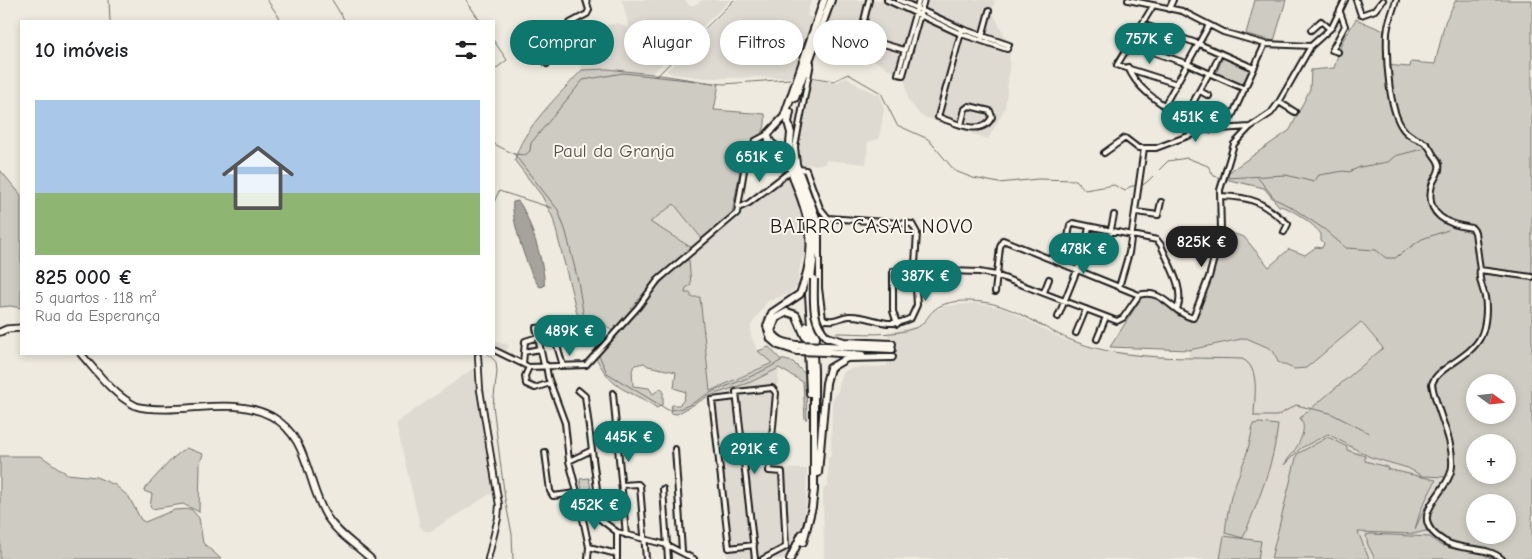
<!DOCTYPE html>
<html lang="pt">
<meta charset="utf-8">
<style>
body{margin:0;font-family:"Comic Neue",sans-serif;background:#f2f2f2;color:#202124;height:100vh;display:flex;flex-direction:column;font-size:19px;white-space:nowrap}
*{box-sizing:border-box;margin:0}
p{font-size:16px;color:#757577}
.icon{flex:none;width:28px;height:28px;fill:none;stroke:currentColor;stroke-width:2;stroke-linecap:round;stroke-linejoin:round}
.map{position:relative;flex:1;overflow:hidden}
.drawer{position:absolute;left:20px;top:20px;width:475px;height:335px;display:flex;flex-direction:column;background:#fff;border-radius:0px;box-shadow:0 2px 8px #0003}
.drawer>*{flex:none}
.hud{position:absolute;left:510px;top:20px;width:475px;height:45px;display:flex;gap:10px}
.needle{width:32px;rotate:105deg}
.controls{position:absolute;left:1466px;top:374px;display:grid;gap:10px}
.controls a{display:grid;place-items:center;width:50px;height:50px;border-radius:50%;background:#fff;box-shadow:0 2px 8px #0003;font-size:25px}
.price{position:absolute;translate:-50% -42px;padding:0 11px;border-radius:18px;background:#0f766e;color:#fff;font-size:16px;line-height:32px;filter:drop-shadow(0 1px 2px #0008)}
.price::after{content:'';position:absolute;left:50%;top:30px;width:15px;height:11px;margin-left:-8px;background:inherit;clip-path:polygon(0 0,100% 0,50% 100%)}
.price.selected{background:#222;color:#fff}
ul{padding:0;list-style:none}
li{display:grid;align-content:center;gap:10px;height:265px;padding:0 15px}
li+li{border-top:1px solid #e0e0e0}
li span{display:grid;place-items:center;height:155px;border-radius:0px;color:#555}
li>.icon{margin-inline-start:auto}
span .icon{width:90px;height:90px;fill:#fffc;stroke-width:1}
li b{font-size:21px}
h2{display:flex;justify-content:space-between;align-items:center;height:60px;padding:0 15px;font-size:21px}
.pill{padding:0 18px;border-radius:22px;background:#fff;box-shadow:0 2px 8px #0003;font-size:18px;line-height:45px}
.pill.selected{background:#0f766e;color:#fff}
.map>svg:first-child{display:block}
.built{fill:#dedad1}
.green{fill:#ceccc2;stroke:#75746f;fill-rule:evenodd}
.water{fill:#a6a39d;stroke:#6f6d69}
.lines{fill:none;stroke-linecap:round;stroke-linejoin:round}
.stream{stroke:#6f6d69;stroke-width:1}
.minor-casing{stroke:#1c1c1c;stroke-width:8}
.tertiary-casing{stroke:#1c1c1c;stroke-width:8}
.primary-casing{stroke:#1c1c1c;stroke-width:9}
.trunk-casing{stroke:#1c1c1c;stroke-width:10}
.minor{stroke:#fbf7ec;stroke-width:4}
.tertiary{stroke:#fbf7ec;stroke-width:4.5}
.primary{stroke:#fbf7ec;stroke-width:5.5}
.trunk{stroke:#fbf7ec;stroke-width:6}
.trunk-bridge-casing{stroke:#1c1c1c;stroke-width:10;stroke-linecap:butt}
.trunk-bridge{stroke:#fbf7ec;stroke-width:6}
.labels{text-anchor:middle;stroke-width:4;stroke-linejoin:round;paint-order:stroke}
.park-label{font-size:19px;fill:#51514e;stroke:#fbf7ec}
.neighbourhood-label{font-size:20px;letter-spacing:1px;fill:#1c1c1c;stroke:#fbf7ec}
</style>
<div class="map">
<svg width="1532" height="559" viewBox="0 0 1532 559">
<rect width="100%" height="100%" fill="#eeeadf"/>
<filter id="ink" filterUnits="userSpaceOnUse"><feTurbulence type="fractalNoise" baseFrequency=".02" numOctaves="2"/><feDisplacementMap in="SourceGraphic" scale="10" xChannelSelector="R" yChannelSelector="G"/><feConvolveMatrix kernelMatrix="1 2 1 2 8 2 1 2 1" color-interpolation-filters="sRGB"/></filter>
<g filter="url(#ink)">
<path class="built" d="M622,0H686L688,5H694L703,0H731L651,74L607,69L582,70L579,61L586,49L570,47L577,31L618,23L629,28Z
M735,0H811L807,16L814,18L793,77L705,78L672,74L667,71Z
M835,0H995L992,11L1010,47L1009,73L1005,108L988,139L921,116L908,100L905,79L859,51V49L821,41Z
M847,77L859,86L880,95L884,109L879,139L868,142L866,164L826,160L825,164L803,165L799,162V151L812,79L837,82Z
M789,174L804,213L808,243L800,265L797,287L788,294L768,301L751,325V336L758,351L772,362L710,391L700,297H691L685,293V288L691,285L685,260Z
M674,203L703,240L692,248L650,222Z
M975,303L1004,308L1063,339L1099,350L1188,359L1189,350L1246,338L1267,347L1274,352L1278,362L1294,369L1307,367L1360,322L1383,348L1300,418L1304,427L1303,434L1286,462L1301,448L1327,433L1370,457L1408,468L1422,476H1448L1425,507L1414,534L1430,530L1498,559H824L823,489L828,486V458L831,456L832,400L838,391L841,376L845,371L853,368L887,366L888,332L923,325L934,311L945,306Z
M494,341L509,345L505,354L494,348Z
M779,367L770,468L807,469L806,503L801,527L790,552L783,559H728L709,396L751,382Z
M474,368L492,493L431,531H424L420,526L396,423Z"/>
<path class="green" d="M1255,0H1286L1274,41L1246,34Z
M1456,0H1532V559H1498L1474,550L1443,545L1430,530L1413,534L1358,532L1369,559H1271L1297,454L1328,437L1347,447V450L1365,456V461L1387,467V469L1436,480L1421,509L1415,529L1425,507L1448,477L1422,476L1408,468L1370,457L1328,434L1301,448L1284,465C1292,453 1311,432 1300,418L1383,348L1361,322L1306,368L1294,369L1278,362L1274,352L1267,347L1246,338L1189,350L1110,347L1144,294L1155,296L1191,322L1201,305L1222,230L1244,237L1269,267L1289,249L1305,255L1316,247L1322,248L1324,243L1321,240V234C1315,225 1290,207 1279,206L1264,188L1225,179L1227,170L1229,172L1290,130L1310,89L1311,70L1334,68L1342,42L1356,19L1384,31L1385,65L1410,67L1411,62L1435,64L1445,22ZM1475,382H1508V415H1475ZM1475,442H1508V475H1475ZM1475,502H1508V535H1475Z
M1223,57L1250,68L1242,86L1216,74Z
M607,69L661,75L719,84L714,110L765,114C767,140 755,133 744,151L732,213L703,240L674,204L650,222L692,248L661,273L613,332L601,321L595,329L592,326L580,325L553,218L542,196L515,161C520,131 561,93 582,70Z
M0,170L21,195V308L11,306L0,307Z
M685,260H689L691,285L686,288L685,293H691V297H700L710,391L772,363L758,351L769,347L780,359L793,362L806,375L807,419H805L803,382L779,368L751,382L709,396L677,414L670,413L672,405H679L683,401L686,392L674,388L676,372L648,366L644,363L635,365L632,370L633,386L649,388L653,394L661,388L663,390V404L657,408C627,387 616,395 596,358C625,325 652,288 685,260Z
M1260,423L1278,425C1274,464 1258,501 1243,538L1225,533C1227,517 1229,501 1234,487C1243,465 1250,448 1253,424Z
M186,448L203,454L200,463L199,512L183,504L152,509L150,507L152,494L144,491L145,488L173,458Z
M0,456H41L67,474L96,477L115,485L129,497L141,520L145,522L174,510L191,509L199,518L203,543L221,559H0Z
M589,478L592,495L583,497L580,479Z
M1371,534L1430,537L1440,545L1478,553L1495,559H1375L1368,545L1366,535Z
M1224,536L1261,541L1258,559H1220Z"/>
<path class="water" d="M518,201C528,211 547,272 544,286L540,287C529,277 510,216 513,202Z"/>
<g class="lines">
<path class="stream" d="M109,0L110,21
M267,0L282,21
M332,0L345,21
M466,0L480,21
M494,41L507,60L494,70
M656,77L734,0
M810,77L834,81L848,74L881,93L897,125L928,139L955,171L973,178L999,183L1038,179L1076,180L1085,190L1114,185L1125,191L1129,187L1137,185
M494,144L514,154L558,210L566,232L578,281L585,324L607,373L668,410C685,411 699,398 714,391C738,382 760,374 782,360
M514,154L525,155L530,151L531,143L583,80L623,73L724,84L790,79
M1226,178L1286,175L1314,182L1319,175L1344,171L1349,172L1360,167L1388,162L1395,156L1422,149
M1258,178L1275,199L1291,207L1324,229L1346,248L1376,250L1386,258H1395L1422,239L1448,230
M1141,186L1147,182L1168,161L1187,158L1208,166L1214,176L1222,178
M494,202L499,191L552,208
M836,333C861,333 891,337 915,328C925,325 927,316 934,310C945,300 968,300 982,302C1017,306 1043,330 1076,342C1127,361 1188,357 1242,359C1261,367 1254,399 1254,416H1277L1296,405L1330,413L1369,433
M488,354L496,362L497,372L493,405L505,499L512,534L513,559"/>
<defs>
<path id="minor" d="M869,0L860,37L904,50
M887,0L961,34L1007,49L1009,45
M899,0L962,29L1009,45
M919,0L898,74L903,75L924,0
M1128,0L1182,11L1223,32L1265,44L1311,46
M1356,0L1361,15L1375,10L1383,0
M1396,0C1393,11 1388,22 1387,33C1386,57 1388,117 1407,133C1419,144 1424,136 1433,154C1435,157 1438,160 1439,164C1441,172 1434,178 1432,185C1424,215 1448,225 1472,228L1475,232L1480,270
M1153,6L1117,65L1177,84
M1169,9L1173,0
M1142,24L1199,44L1254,68
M1311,30L1321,21L1330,29
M982,37L989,11
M1129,44L1188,64L1245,89
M1338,52L1332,50L1345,26L1340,12
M811,63L795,147L797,164L819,223V288L823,319C834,323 839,317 849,316C874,315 885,331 911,318L917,305L915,271L913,270L893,271V311L897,324
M547,64L557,51L570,23L587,14L589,10L586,0
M1128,67C1138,92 1163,104 1184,119L1209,73
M1211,74L1220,53
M1200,91L1209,96
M1279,102L1295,112
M1164,106L1209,25
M1232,116L1265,44
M961,125L965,109L969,106L990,111L992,117C982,138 954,122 938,117L962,29
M754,144L770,143
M1104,153L1125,138L1138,148H1156L1204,130L1250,127
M799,169L806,170L820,208L828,218L912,224L917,233L915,264L921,270L979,272L996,275L1117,321L1123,318L1139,295
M1220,196C1255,197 1261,202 1288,224L1284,232
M739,208L749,203L788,173
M1136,212L1158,215L1161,202
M1068,238L1070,225L1073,223L1157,240L1161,245C1168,263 1186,290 1177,309
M1105,258L1114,215
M1119,287L1129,253L1144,148
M995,292L1000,247L1003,240L1139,295C1164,288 1171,313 1193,318L1209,277L1218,243L1221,230L1220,190L1234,144L1250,127L1271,113L1279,102L1311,46L1332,27L1345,0
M1044,292L1049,279
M1058,317L1084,253L1089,227
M1076,333L1086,309
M1097,339L1106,317
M494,350L529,367
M524,352L540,349
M523,364L525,341L538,337
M544,365L536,328L547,327L556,342L563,366
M546,365L548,377L565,423L569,461L580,504L617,532L667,545L694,559
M529,367L586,365L638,307L658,280L737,213L746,158L755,141L768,134
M529,367L525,376L526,384L535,388L550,383
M578,390L585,396L598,497
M613,393L626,535
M736,397L712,400L729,548L754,545
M675,449L682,551
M545,452L550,491L553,496L576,493
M569,461L592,450
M622,485L638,484L640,486L646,559
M663,489L668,559
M580,505L589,547L588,559
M617,532V554
M589,547L617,554V559
M755,559L736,392L772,388L776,393L769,471L782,472L786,547L763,559
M1502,559C1486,545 1462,552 1444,541C1402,515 1450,494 1452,466C1454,439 1436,411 1432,384C1437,367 1471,358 1481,336C1486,325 1487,308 1485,297C1483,287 1478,280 1480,270L1532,277"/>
<path id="tertiary" d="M478,356L480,390L499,505L498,518L488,559"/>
<path id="primary" d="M0,332L7,329L21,328
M81,354C97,372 113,395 136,406C144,409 156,409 166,409C201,409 238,399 271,416C310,437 306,484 327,517C338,534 356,545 371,559"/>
<path id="trunk" d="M805,72L831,0
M795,98L806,67
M790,112L788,122L791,133L789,154L812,213L816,241
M807,326L810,393
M827,337L844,342L892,344
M816,338V331L823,319
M797,345C785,343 778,342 771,331L776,318L787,312L796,315L805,336
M826,346L892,349
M797,351L778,345L771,339L767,326L772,313L800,294C817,251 812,224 795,182C792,173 789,162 784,154C778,145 768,146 768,134L784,117L824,0
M826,352L862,355
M818,473L826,383L830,368L847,358L892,357
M803,542L812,507L814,490V370L809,295L816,238
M790,559L802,534"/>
</defs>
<use href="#minor" class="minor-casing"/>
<use href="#tertiary" class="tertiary-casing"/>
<use href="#primary" class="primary-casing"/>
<use href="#trunk" class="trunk-casing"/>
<use href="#minor" class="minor"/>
<use href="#tertiary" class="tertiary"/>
<use href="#primary" class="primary"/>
<use href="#trunk" class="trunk"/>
<defs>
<path id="trunk-bridge" d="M814,279C814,301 811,321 827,337
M797,345L826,346
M797,351L826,352"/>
</defs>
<use href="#trunk-bridge" class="trunk-bridge-casing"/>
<use href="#trunk-bridge" class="trunk-bridge"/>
</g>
</g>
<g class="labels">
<g class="park-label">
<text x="614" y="157">Paul da Granja</text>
</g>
<g class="neighbourhood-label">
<text x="872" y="233">BAIRRO CASAL NOVO</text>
</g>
</g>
</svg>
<div class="controls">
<a><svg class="needle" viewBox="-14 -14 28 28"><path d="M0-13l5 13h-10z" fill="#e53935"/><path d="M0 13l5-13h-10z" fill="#757577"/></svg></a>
<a>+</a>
<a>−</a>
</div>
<b class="price" style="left:1150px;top:65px">757K €</b>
<b class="price" style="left:1196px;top:143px">451K €</b>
<b class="price" style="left:760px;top:183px">651K €</b>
<b class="price selected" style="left:1202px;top:268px">825K €</b>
<b class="price" style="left:1084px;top:275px">478K €</b>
<b class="price" style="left:926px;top:302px">387K €</b>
<b class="price" style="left:570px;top:357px">489K €</b>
<b class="price" style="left:629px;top:463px">445K €</b>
<b class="price" style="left:755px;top:475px">291K €</b>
<b class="price" style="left:595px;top:531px">452K €</b>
<div class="hud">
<a class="pill selected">Comprar</a>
<a class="pill">Alugar</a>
<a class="pill">Filtros</a>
<a class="pill">Novo</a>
</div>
<section class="drawer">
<h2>10 imóveis<svg class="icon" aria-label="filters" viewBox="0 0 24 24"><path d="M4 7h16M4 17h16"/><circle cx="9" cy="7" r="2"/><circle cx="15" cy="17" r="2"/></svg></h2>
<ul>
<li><span style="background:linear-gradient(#a9c7e8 60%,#8fb573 0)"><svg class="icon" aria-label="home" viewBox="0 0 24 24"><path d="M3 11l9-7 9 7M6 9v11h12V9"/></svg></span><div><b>825 000 €</b><p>5 quartos · 118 m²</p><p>Rua da Esperança</p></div></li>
</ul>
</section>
</div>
